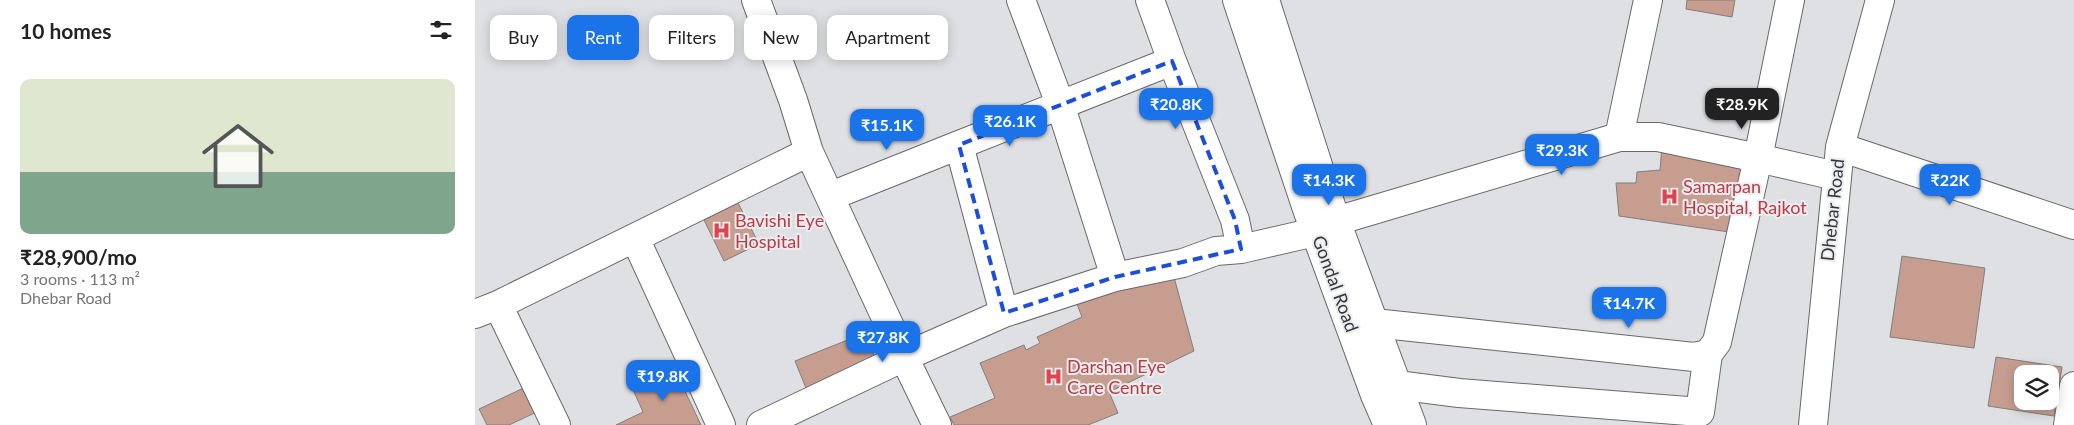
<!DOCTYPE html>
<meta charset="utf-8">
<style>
body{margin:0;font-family:Lato,sans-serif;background:#f6f6f6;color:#222;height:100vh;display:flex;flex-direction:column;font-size:19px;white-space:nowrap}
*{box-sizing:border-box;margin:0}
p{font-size:16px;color:#767676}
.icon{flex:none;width:28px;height:28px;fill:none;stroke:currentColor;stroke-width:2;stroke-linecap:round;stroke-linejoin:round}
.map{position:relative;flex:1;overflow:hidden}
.details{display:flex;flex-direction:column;background:#fff;width:475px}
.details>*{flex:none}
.banner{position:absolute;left:15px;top:15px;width:475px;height:45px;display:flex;gap:10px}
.controls{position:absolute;left:1539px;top:365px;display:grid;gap:10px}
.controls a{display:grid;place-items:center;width:45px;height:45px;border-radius:10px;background:#fff;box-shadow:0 2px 12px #0003;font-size:25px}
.price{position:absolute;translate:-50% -42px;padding:0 11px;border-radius:10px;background:#1a73e8;color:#fff;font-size:16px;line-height:32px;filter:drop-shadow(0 1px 2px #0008)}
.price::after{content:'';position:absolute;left:50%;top:30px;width:15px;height:11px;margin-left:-8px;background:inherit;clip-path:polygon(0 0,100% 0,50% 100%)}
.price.on{background:#222;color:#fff}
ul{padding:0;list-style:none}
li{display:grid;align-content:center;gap:10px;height:265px;padding:0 20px}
li span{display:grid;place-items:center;height:155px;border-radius:10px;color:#555}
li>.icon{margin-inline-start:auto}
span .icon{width:90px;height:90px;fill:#fffc;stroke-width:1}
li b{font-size:21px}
h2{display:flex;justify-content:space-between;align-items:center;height:60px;padding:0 20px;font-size:21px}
.chip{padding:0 18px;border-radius:10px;background:#fff;box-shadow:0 2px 12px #0003;font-size:18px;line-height:45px}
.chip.on{background:#1a73e8;color:#fff}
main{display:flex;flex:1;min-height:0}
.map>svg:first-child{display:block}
.building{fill:#c79d90;stroke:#837e7d;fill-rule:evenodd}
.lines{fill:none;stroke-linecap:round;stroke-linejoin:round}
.minor-casing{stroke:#68696d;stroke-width:30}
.tertiary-casing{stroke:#68696d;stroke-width:30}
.secondary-casing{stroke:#68696d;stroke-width:30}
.minor{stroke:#fff;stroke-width:28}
.tertiary{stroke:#fff;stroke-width:28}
.secondary{stroke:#fff;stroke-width:28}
.marked{fill:none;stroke:#1d4ed8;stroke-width:4;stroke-dasharray:10 6;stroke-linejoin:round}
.labels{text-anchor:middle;stroke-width:4;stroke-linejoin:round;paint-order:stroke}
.health-label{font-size:18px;fill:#be3a42;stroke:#ebedf1;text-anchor:start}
.street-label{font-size:18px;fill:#353637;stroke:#ebedf1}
</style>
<main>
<section class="details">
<h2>10 homes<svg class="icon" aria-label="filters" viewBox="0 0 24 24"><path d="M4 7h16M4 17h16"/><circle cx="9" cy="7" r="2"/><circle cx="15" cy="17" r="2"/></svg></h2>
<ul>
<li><span style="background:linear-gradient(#dfe7d0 60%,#7fa58c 0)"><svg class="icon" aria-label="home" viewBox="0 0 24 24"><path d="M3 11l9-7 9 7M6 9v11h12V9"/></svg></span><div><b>₹28,900/mo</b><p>3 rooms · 113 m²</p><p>Dhebar Road</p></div></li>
</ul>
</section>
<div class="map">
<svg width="1599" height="425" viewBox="0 0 1599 425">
<rect width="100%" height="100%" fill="#dee0e4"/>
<path class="building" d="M1212,0H1260L1257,17L1211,9Z
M1187,146L1270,162L1254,232L1144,216L1141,183H1161L1162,172L1185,170Z
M263,203L284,244L249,261L229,220Z
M1427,256L1510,268L1499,348L1415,337Z
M699,277L719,351L634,392L643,413L613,425H479L475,417L520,398L505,363L549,345L551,350L565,343L562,337L607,317L602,304L657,286Z
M390,333L403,365L333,393L320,361Z
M1521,357L1587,367L1579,416L1513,406ZM1548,374H1575V401H1548Z
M198,366L226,425H141L168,412L156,385Z
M55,385L66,410L34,425H12L4,409Z"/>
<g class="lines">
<defs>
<path id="minor" d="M281,0L318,100L334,152L429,357L529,313L640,277L708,263L741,251L766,249L840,232L861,221L1144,137L1173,0
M546,0L585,104L640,277
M675,0L697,61L760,220L766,249
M1315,0L1283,158L1361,176
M356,196L484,145
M160,238L246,425
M23,305L81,425
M529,313L484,145L697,61
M0,314L23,305L334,152
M899,323L1219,357L1233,354L1242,342L1283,158L1183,137H1144
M922,385L984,393L1225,412L1233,354
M286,425L429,357L462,425
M1593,425L1599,386"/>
<path id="tertiary" d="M1365,147L1599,225
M1338,425L1365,147L1405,0"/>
<path id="secondary" d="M762,0L833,212L900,395L913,425
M790,0L861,221L937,425"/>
</defs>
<use href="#minor" class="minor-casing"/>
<use href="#tertiary" class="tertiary-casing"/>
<use href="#secondary" class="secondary-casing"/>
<use href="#minor" class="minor"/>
<use href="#tertiary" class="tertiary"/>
<use href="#secondary" class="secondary"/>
</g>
<path class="marked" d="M697,61L760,220L766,249L640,277L529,313L484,145Z"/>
<defs>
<symbol id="hospital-bare" viewBox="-9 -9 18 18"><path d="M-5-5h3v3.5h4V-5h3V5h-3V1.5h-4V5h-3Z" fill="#e0444e" stroke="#ebedf1" stroke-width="2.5" paint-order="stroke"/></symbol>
</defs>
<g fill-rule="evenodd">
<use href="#hospital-bare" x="1182" y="184" width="25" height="25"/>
<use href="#hospital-bare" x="234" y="218" width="25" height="25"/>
<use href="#hospital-bare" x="566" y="364" width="25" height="25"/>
</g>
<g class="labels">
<g class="health-label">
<text x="1208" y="193">Samarpan<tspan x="1208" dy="21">Hospital, Rajkot</tspan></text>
<text x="260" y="227">Bavishi Eye<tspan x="260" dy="21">Hospital</tspan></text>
<text x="592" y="373">Darshan Eye<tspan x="592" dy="21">Care Centre</tspan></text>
</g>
<g class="street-label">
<text transform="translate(1358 210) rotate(-84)" y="6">Dhebar Road</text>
<text transform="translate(860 284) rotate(70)" y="6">Gondal Road</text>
</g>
</g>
</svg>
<div class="controls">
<a><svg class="icon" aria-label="layers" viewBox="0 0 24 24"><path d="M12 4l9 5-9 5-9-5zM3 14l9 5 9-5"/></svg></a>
</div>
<b class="price" style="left:701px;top:130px">₹20.8K</b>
<b class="price on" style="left:1267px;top:130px">₹28.9K</b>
<b class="price" style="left:535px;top:147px">₹26.1K</b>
<b class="price" style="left:412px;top:151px">₹15.1K</b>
<b class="price" style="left:1087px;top:176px">₹29.3K</b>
<b class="price" style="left:854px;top:206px">₹14.3K</b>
<b class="price" style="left:1475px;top:206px">₹22K</b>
<b class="price" style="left:1154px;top:329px">₹14.7K</b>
<b class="price" style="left:408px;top:363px">₹27.8K</b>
<b class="price" style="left:188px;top:402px">₹19.8K</b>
<div class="banner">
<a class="chip">Buy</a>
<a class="chip on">Rent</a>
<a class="chip">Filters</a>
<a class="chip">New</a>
<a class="chip">Apartment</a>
</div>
</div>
</main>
